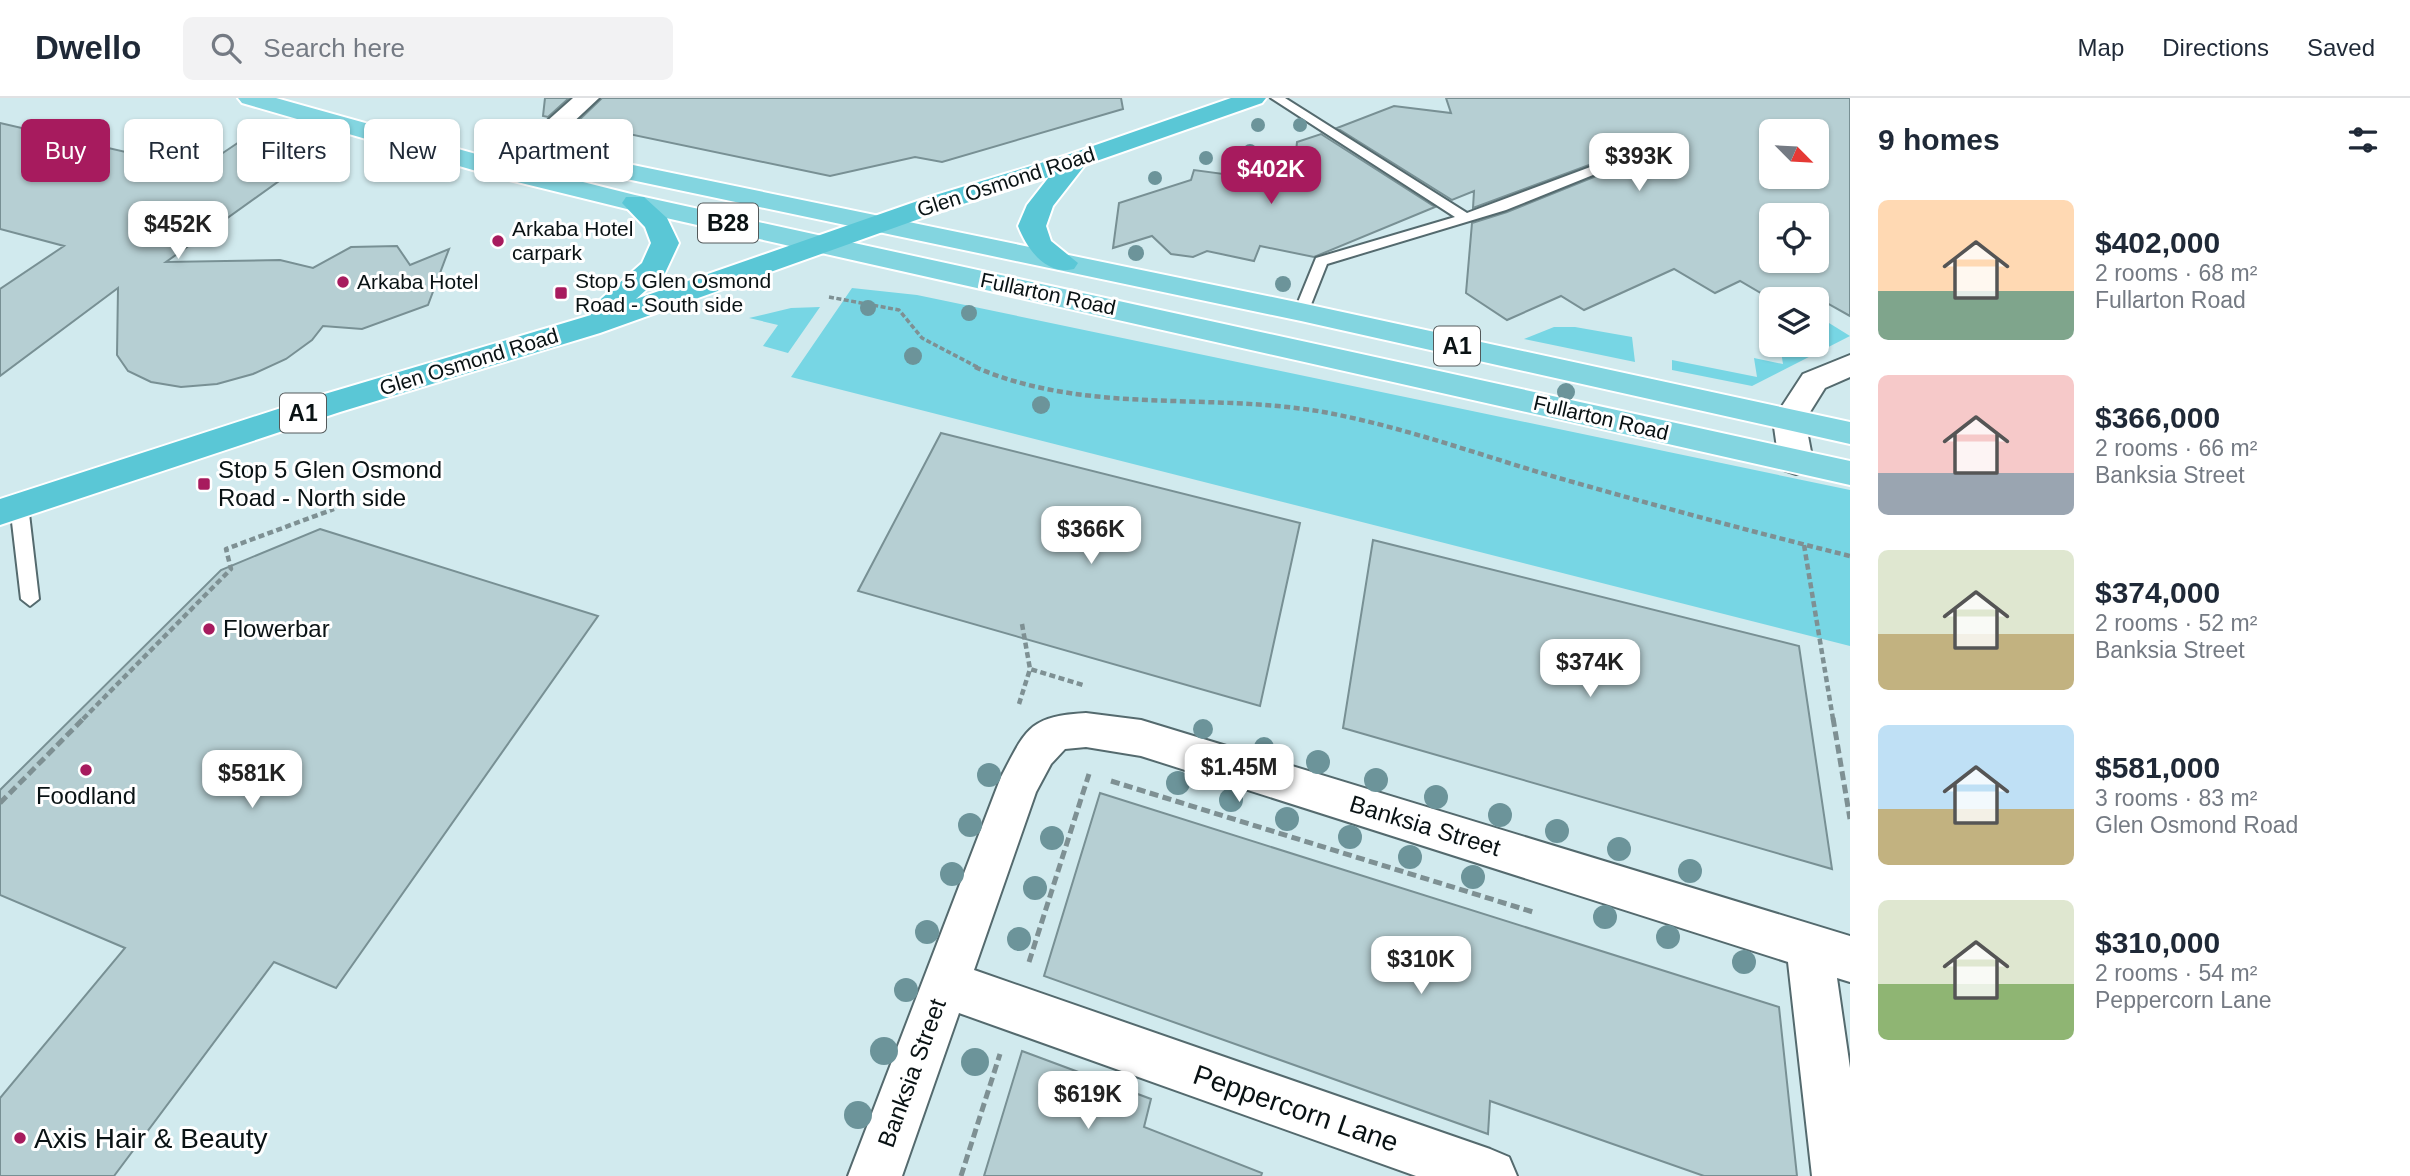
<!DOCTYPE html>
<meta charset="utf-8">
<style>
body{margin:0;font-family:Helvetica,sans-serif;background:#f2f2f3;color:#1f2937;height:100vh;display:flex;flex-direction:column;font-size:26px;white-space:nowrap}
*{box-sizing:border-box;margin:0}
p{font-size:23px;color:#747a83}
.icon{flex:none;width:38px;height:38px;fill:none;stroke:currentColor;stroke-width:2;stroke-linecap:round;stroke-linejoin:round}
.map{position:relative;flex:1;overflow:hidden}
.details{display:flex;flex-direction:column;background:#fff;width:560px}
.details>*{flex:none}
.banner{position:absolute;left:21px;top:21px;width:665px;height:63px;display:flex;gap:14px}
.needle{width:46px;rotate:114deg}
.fabs{position:absolute;left:1759px;top:21px;display:grid;gap:14px}
.fabs a{display:grid;place-items:center;width:70px;height:70px;border-radius:10px;background:#fff;box-shadow:0 2px 5px #0004;font-size:35px}
.price{position:absolute;translate:-50% -60px;padding:0 16px;border-radius:14px;background:#fff;color:#222;font-size:23px;line-height:46px;filter:drop-shadow(0 2px 4px #0008)}
.price::after{content:'';position:absolute;left:50%;top:42px;width:21px;height:16px;margin-left:-10px;background:inherit;clip-path:polygon(0 0,100% 0,50% 100%)}
.price.selected{background:#a71b5e;color:#fff}
ul{padding:0;list-style:none}
li{display:flex;align-items:center;gap:21px;height:175px;padding:0 28px}
li span{display:grid;place-items:center;flex:none;width:196px;height:140px;border-radius:10px;color:#555}
li>.icon{margin-inline-start:auto}
span .icon{width:84px;height:84px;fill:#fffc;stroke-width:1}
li b{font-size:30px}
h2{display:flex;justify-content:space-between;align-items:center;height:84px;padding:0 28px;font-size:30px}
.pill{padding:0 24px;border-radius:10px;background:#fff;box-shadow:0 2px 5px #0004;font-size:24px;line-height:63px}
.pill.selected{background:#a71b5e;color:#fff}
header{display:flex;align-items:center;gap:42px;box-sizing:border-box;height:98px;padding:0 35px;background:#fff;border-bottom:2px solid #e0e1e3}
header strong{font-size:33px}
nav{display:flex;gap:38px;margin-inline-start:auto;font-size:24px}
.search{width:490px;height:63px;background:#f2f2f3;display:flex;align-items:center;gap:18px;box-sizing:border-box;padding:0 24px;border-radius:10px;color:#747a83;font-size:26px}
main{display:flex;flex:1;min-height:0}
.map>svg:first-child{display:block}
.green{fill:#77d6e4}
.building{fill:#b6cfd3;stroke:#789094;stroke-width:2;fill-rule:evenodd}
.lines{fill:none;stroke-linecap:round;stroke-linejoin:round}
.service-casing{stroke:#546a6e;stroke-width:4}
.minor-casing{stroke:#546a6e;stroke-width:4}
.primary-casing{stroke:#fff;stroke-width:4}
.trunk-casing{stroke:#fff;stroke-width:4}
.path-far2{stroke:#7e9093;stroke-width:3.5;stroke-dasharray:5 2.5;stroke-linecap:butt}
.path-far1{stroke:#7e9093;stroke-width:4.5;stroke-dasharray:6 3.5;stroke-linecap:butt}
.path{stroke:#7e9093;stroke-width:5;stroke-dasharray:9 4.5;stroke-linecap:butt}
.service{fill:#fff;fill-rule:evenodd}
.minor{fill:#fff;fill-rule:evenodd}
.primary{fill:#83d5e0;fill-rule:evenodd}
.trunk{fill:#5ac7d6;fill-rule:evenodd}
.tree{fill:#6c949a}
.poi-dot{fill:#a71b5e;stroke:#fff;stroke-width:2.5}
.labels{text-anchor:middle;stroke-width:6;stroke-linejoin:round;paint-order:stroke}
.far-street-label{font-size:21px;fill:#091214;stroke:#fff}
.far-poi-label{font-size:21px;fill:#091214;stroke:#fff;text-anchor:start}
.shield{fill:#fff;stroke:#53595a;stroke-width:2}
.shield-label{font-size:23px;font-weight:bold;fill:#091214}
.poi-label{font-size:24px;fill:#091214;stroke:#fff;text-anchor:start}
.street-label{font-size:24px;fill:#091214;stroke:#fff}
.near-street-label{font-size:28px;fill:#091214;stroke:#fff}
.near-poi-label{font-size:28px;fill:#091214;stroke:#fff;text-anchor:start}
</style>
<header>
<strong>Dwello</strong>
<div class="search"><svg class="icon" aria-label="search" viewBox="0 0 24 24"><circle cx="10" cy="10" r="6"/><path d="M15 15l6 6"/></svg>Search here</div>
<nav><a>Map</a><a>Directions</a><a>Saved</a></nav>
</header>
<main>
<div class="map">
<svg width="1850" height="1078" viewBox="0 0 1850 1078">
<rect width="100%" height="100%" fill="#d1eaee"/>
<path class="green" d="M852,190L917,197L1850,392V548L791,279Z
M820,209L788,255L763,248L778,227L749,220L791,210Z
M1817,224L1829,225L1850,238L1752,288L1672,272V262L1757,279L1754,260L1783,266L1780,247H1816Z
M1554,229H1575L1632,239L1635,264L1524,241Z"/>
<path class="building" d="M545,0H569L548,19L543,18Z
M602,0H1121L1123,11L942,64L915,59L830,78L576,25Z
M1446,0H1850V218L1809,195L1796,201H1771L1740,183L1715,195L1674,171L1584,212L1561,198L1507,222L1466,195L1472,125L1507,114L1671,48L1672,45L1659,41L1473,110L1474,93L1452,102L1337,30L1394,8L1451,15ZM1771,33H1816V79H1771ZM1771,117H1816V163H1771Z
M0,25L199,71L251,36L321,53L166,164L280,162L313,170L351,149L397,148L410,167L449,151L428,207L362,231L323,228L312,242L286,261L253,276L217,286L181,289L151,284L128,273L117,257L118,190L0,278V191L64,148L0,131Z
M1321,36L1435,109L1314,159L1260,148L1254,163L1207,153L1193,159L1171,156L1152,138L1113,150L1119,105L1191,82L1194,72L1223,76L1227,60L1259,65L1296,54L1297,44Z
M941,335L1300,425L1260,608L858,493Z
M320,431L598,518L336,890L274,864L114,1078H0V1000L125,850L0,797V692L221,472Z
M1373,442L1799,548L1832,771L1343,630Z
M1100,695L1779,909L1797,1078H1704L1490,1003L1488,1036L1044,878Z
M1022,953L1151,1001L1144,1029L1262,1075L1261,1078H984Z"/>
<g class="lines">
<defs>
<path id="service" d="M1271,0H1285L1467,115L1660,43L1670,46L1506,112L1327,166L1308,214L1301,219L1294,214L1316,160L1455,119Z
M19,401L28,407L39,501L30,508L21,501L10,407Z"/>
<path id="minor" d="M573,0H599L537,58H519L515,53L519,48Z
M1850,257V279L1825,290L1805,322L1813,364L1808,372L1796,376L1784,372L1779,364L1773,322L1803,276Z
M1086,615L1141,622L1850,838V884L1837,880L1850,970V1078H1812L1788,864L1141,658L1086,649L1065,651L1051,666L1036,694L974,872L1490,1051L1509,1059L1517,1078H1416L959,915L902,1078H848L1001,679C1026,631 1029,618 1086,615Z"/>
<path id="primary" d="M238,0H276L515,67L635,97L1850,363V387L635,113L497,79L242,5Z
M536,47L1301,205L1850,324V346L1301,223L527,60L523,55L527,50Z"/>
<path id="trunk" d="M1231,0H1266L1262,5L1085,67L1053,108L1046,128L1051,143L1078,165L1074,171C1046,178 1027,151 1018,128L1027,107L1049,79L947,111L600,235L340,314L0,427V401L318,298L591,217L589,214L593,208L642,165L651,145L645,129L622,105L626,99H644L667,120L679,145L665,175L636,201L929,99L1067,57Z"/>
</defs>
<use href="#service" class="service-casing"/>
<use href="#minor" class="minor-casing"/>
<use href="#primary" class="primary-casing"/>
<use href="#trunk" class="trunk-casing"/>
<path class="path-far2" d="M829,199L899,212L922,240L979,270"/>
<path class="path-far1" d="M975,269C1088,318 1211,293 1329,315C1401,329 1469,353 1538,374C1642,404 1745,432 1850,458
M1804,447L1833,621
M1022,526L1030,571
M1019,606L1030,571L1083,587
M83,621L231,471L226,451L334,411"/>
<path class="path" d="M1833,620L1850,721
M1111,683L1533,814
M0,705L84,620
M1029,864L1089,676
M961,1078L1000,956"/>
<use href="#service" class="service"/>
<use href="#minor" class="minor"/>
<use href="#primary" class="primary"/>
<use href="#trunk" class="trunk"/>
</g>
<g class="tree">
<circle cx="1258" cy="27" r="7"/>
<circle cx="1300" cy="27" r="7"/>
<circle cx="1250" cy="53" r="7"/>
<circle cx="1206" cy="60" r="7"/>
<circle cx="1155" cy="80" r="7"/>
<circle cx="1136" cy="155" r="8"/>
<circle cx="1283" cy="186" r="8"/>
<circle cx="868" cy="210" r="8"/>
<circle cx="969" cy="215" r="8"/>
<circle cx="913" cy="258" r="9"/>
<circle cx="1566" cy="294" r="9"/>
<circle cx="1041" cy="307" r="9"/>
<circle cx="1203" cy="631" r="10"/>
<circle cx="1264" cy="649" r="10"/>
<circle cx="1318" cy="664" r="12"/>
<circle cx="989" cy="677" r="12"/>
<circle cx="1376" cy="682" r="12"/>
<circle cx="1178" cy="685" r="12"/>
<circle cx="1436" cy="699" r="12"/>
<circle cx="1231" cy="702" r="12"/>
<circle cx="1500" cy="717" r="12"/>
<circle cx="1287" cy="721" r="12"/>
<circle cx="970" cy="727" r="12"/>
<circle cx="1557" cy="733" r="12"/>
<circle cx="1350" cy="739" r="12"/>
<circle cx="1052" cy="740" r="12"/>
<circle cx="1619" cy="751" r="12"/>
<circle cx="1410" cy="759" r="12"/>
<circle cx="1690" cy="773" r="12"/>
<circle cx="952" cy="776" r="12"/>
<circle cx="1473" cy="779" r="12"/>
<circle cx="1035" cy="790" r="12"/>
<circle cx="1605" cy="819" r="12"/>
<circle cx="927" cy="834" r="12"/>
<circle cx="1668" cy="839" r="12"/>
<circle cx="1019" cy="841" r="12"/>
<circle cx="1744" cy="864" r="12"/>
<circle cx="906" cy="892" r="12"/>
<circle cx="884" cy="953" r="14"/>
<circle cx="975" cy="964" r="14"/>
<circle cx="858" cy="1017" r="14"/>
</g>
<g class="poi-dot">
<circle cx="498" cy="143" r="7"/>
<circle cx="343" cy="184" r="7"/>
<rect x="554" y="188" width="14" height="14" rx="3.5"/>
<rect x="197" y="379" width="14" height="14" rx="3.5"/>
<circle cx="209" cy="531" r="7"/>
<circle cx="86" cy="672" r="7"/>
<circle cx="20" cy="1040" r="7"/>
</g>
<g class="labels">
<g class="far-street-label">
<text transform="translate(1006 84) rotate(-18)" y="7">Glen Osmond Road</text>
<text transform="translate(1048 196) rotate(12)" y="7">Fullarton Road</text>
<text transform="translate(469 264) rotate(-17)" y="7">Glen Osmond Road</text>
<text transform="translate(1601 320) rotate(13)" y="7">Fullarton Road</text>
</g>
<g class="far-poi-label">
<text x="512" y="138">Arkaba Hotel<tspan x="512" dy="24">carpark</tspan></text>
<text x="575" y="190">Stop 5 Glen Osmond<tspan x="575" dy="24">Road - South side</tspan></text>
<text x="357" y="191">Arkaba Hotel</text>
</g>
<g class="shield">
<rect x="698" y="105.5" width="60" height="39" rx="5"/>
<rect x="1434" y="228.5" width="46" height="39" rx="5"/>
<rect x="280" y="295.5" width="46" height="39" rx="5"/>
</g>
<g class="shield-label">
<text x="728" y="133">B28</text>
<text x="1457" y="256">A1</text>
<text x="303" y="323">A1</text>
</g>
<g class="poi-label">
<text x="218" y="380">Stop 5 Glen Osmond<tspan x="218" dy="28">Road - North side</tspan></text>
<text x="223" y="539">Flowerbar</text>
<text x="86" y="706" text-anchor="middle">Foodland</text>
</g>
<g class="street-label">
<text transform="translate(1425 728) rotate(17)" y="8">Banksia Street</text>
<text transform="translate(912 975) rotate(-70)" y="8">Banksia Street</text>
</g>
<g class="near-street-label">
<text transform="translate(1296 1010) rotate(19)" y="10">Peppercorn Lane</text>
</g>
<g class="near-poi-label">
<text x="34" y="1050">Axis Hair &amp; Beauty</text>
</g>
</g>
</svg>
<div class="fabs">
<a><svg class="needle" viewBox="-14 -14 28 28"><path d="M0-13l5 13h-10z" fill="#e53935"/><path d="M0 13l5-13h-10z" fill="#747a83"/></svg></a>
<a><svg class="icon" aria-label="locate" viewBox="0 0 24 24"><circle cx="12" cy="12" r="6"/><path d="M12 2v4M12 18v4M2 12h4M18 12h4"/></svg></a>
<a><svg class="icon" aria-label="layers" viewBox="0 0 24 24"><path d="M12 4l9 5-9 5-9-5zM3 14l9 5 9-5"/></svg></a>
</div>
<b class="price" style="left:1639px;top:95px">$393K</b>
<b class="price selected" style="left:1271px;top:108px">$402K</b>
<b class="price" style="left:178px;top:163px">$452K</b>
<b class="price" style="left:1091px;top:468px">$366K</b>
<b class="price" style="left:1590px;top:601px">$374K</b>
<b class="price" style="left:1239px;top:706px">$1.45M</b>
<b class="price" style="left:252px;top:712px">$581K</b>
<b class="price" style="left:1421px;top:898px">$310K</b>
<b class="price" style="left:1088px;top:1033px">$619K</b>
<div class="banner">
<a class="pill selected">Buy</a>
<a class="pill">Rent</a>
<a class="pill">Filters</a>
<a class="pill">New</a>
<a class="pill">Apartment</a>
</div>
</div>
<section class="details">
<h2>9 homes<svg class="icon" aria-label="filters" viewBox="0 0 24 24"><path d="M4 7h16M4 17h16"/><circle cx="9" cy="7" r="2"/><circle cx="15" cy="17" r="2"/></svg></h2>
<ul>
<li><span style="background:linear-gradient(#ffd9b3 65%,#7fa58c 0)"><svg class="icon" aria-label="home" viewBox="0 0 24 24"><path d="M3 11l9-7 9 7M6 9v11h12V9"/></svg></span><div><b>$402,000</b><p>2 rooms · 68 m²</p><p>Fullarton Road</p></div></li>
<li><span style="background:linear-gradient(#f6c9c9 70%,#9aa5b1 0)"><svg class="icon" aria-label="home" viewBox="0 0 24 24"><path d="M3 11l9-7 9 7M6 9v11h12V9"/></svg></span><div><b>$366,000</b><p>2 rooms · 66 m²</p><p>Banksia Street</p></div></li>
<li><span style="background:linear-gradient(#dfe7d0 60%,#c2b280 0)"><svg class="icon" aria-label="home" viewBox="0 0 24 24"><path d="M3 11l9-7 9 7M6 9v11h12V9"/></svg></span><div><b>$374,000</b><p>2 rooms · 52 m²</p><p>Banksia Street</p></div></li>
<li><span style="background:linear-gradient(#bfe0f5 60%,#c2b280 0)"><svg class="icon" aria-label="home" viewBox="0 0 24 24"><path d="M3 11l9-7 9 7M6 9v11h12V9"/></svg></span><div><b>$581,000</b><p>3 rooms · 83 m²</p><p>Glen Osmond Road</p></div></li>
<li><span style="background:linear-gradient(#dfe7d0 60%,#8fb573 0)"><svg class="icon" aria-label="home" viewBox="0 0 24 24"><path d="M3 11l9-7 9 7M6 9v11h12V9"/></svg></span><div><b>$310,000</b><p>2 rooms · 54 m²</p><p>Peppercorn Lane</p></div></li>
</ul>
</section>
</main>
